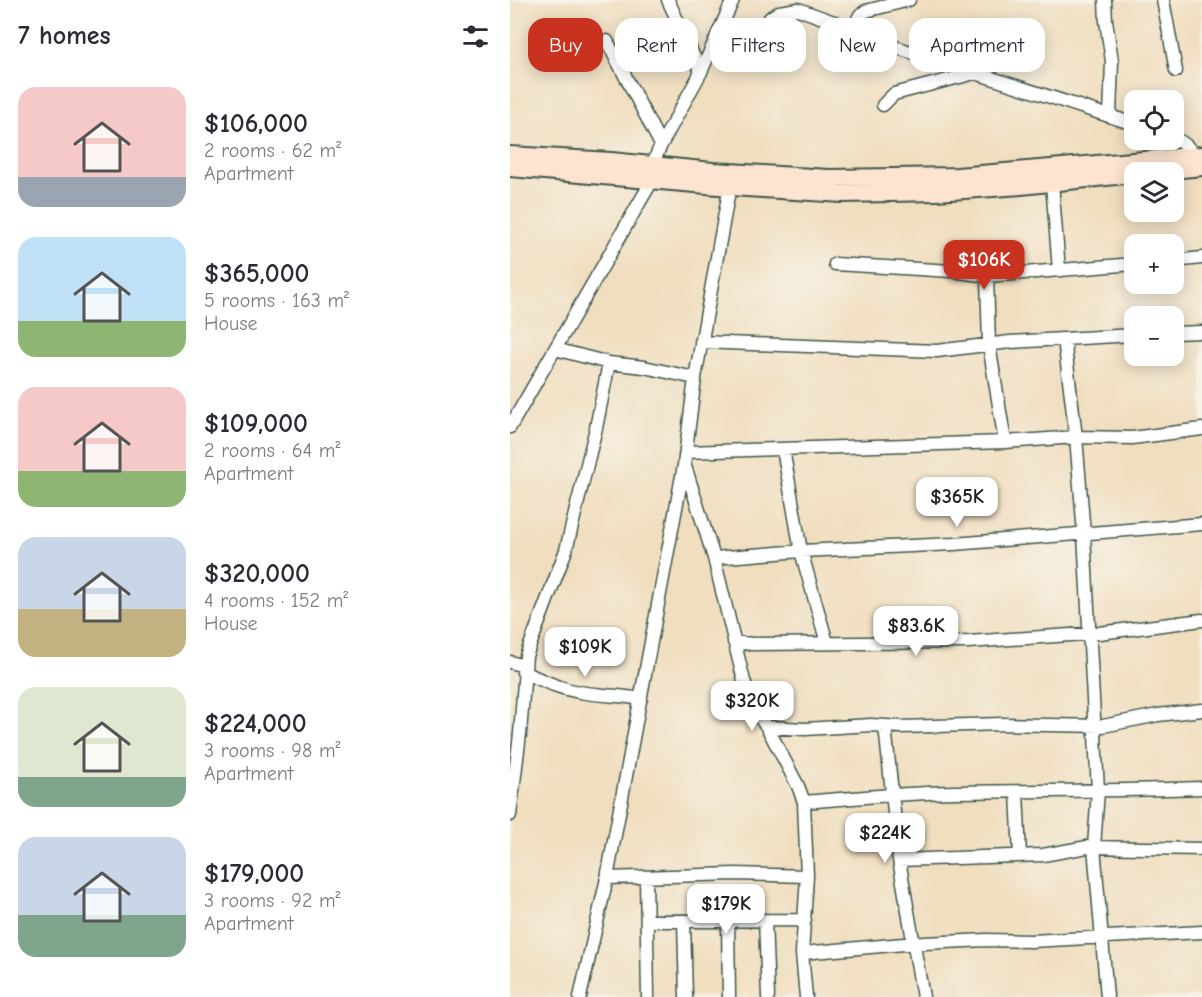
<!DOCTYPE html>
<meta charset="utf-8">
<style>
body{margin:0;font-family:"Comic Neue",sans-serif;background:#f7f7f7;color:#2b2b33;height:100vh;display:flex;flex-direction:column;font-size:22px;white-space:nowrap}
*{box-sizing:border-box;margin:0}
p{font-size:20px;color:#7c7c81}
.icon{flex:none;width:33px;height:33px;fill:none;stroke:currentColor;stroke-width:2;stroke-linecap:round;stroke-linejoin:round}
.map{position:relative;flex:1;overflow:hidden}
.drawer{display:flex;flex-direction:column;background:#fff;width:510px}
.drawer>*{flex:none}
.hud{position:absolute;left:18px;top:18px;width:570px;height:54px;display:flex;gap:12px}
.controls{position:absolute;left:614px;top:90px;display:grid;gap:12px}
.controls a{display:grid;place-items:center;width:60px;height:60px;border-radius:12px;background:#fff;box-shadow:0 3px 15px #0003;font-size:30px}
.price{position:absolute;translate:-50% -51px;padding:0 14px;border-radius:12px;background:#fff;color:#222;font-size:20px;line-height:39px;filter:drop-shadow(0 2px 3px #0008)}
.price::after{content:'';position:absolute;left:50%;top:36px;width:18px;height:14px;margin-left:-9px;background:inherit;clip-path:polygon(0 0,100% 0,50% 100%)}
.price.active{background:#c8321e;color:#fff}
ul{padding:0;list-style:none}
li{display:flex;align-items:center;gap:18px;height:150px;padding:0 18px}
li span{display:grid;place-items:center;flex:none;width:168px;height:120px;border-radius:18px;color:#555}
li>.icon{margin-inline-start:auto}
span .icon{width:72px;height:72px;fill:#fffc;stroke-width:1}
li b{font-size:26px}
h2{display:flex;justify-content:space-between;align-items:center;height:72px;padding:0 18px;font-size:26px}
.tag{padding:0 21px;border-radius:18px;background:#fff;box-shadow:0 3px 15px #0003;font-size:21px;line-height:54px}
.tag.active{background:#c8321e;color:#fff}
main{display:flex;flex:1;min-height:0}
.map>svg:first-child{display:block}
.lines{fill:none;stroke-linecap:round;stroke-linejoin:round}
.minor-casing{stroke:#3e5549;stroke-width:15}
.secondary-casing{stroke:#3e5549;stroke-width:20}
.minor{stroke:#fff;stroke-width:12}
.secondary{stroke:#fde4d0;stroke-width:16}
</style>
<main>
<section class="drawer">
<h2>7 homes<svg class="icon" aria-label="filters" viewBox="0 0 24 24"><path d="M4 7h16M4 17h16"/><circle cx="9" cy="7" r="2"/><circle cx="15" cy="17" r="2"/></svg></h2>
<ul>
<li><span style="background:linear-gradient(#f6c9c9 75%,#9aa5b1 0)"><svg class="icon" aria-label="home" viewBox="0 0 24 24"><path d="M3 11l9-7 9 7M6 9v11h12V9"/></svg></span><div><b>$106,000</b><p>2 rooms · 62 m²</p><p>Apartment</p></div></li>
<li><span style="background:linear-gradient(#bfe0f5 70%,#8fb573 0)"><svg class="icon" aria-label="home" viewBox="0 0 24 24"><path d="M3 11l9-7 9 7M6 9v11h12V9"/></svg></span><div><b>$365,000</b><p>5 rooms · 163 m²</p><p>House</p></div></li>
<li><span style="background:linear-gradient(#f6c9c9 70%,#8fb573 0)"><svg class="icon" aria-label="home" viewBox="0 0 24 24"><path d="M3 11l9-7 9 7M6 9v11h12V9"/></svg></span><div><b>$109,000</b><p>2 rooms · 64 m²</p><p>Apartment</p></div></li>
<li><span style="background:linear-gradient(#c9d6e8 60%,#c2b280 0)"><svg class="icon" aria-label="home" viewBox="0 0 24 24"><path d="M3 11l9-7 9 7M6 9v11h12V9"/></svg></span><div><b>$320,000</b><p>4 rooms · 152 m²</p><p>House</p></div></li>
<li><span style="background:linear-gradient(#dfe7d0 75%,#7fa58c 0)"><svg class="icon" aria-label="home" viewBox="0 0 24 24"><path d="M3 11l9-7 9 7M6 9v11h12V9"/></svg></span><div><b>$224,000</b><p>3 rooms · 98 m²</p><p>Apartment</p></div></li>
<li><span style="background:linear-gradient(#c9d6e8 65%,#7fa58c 0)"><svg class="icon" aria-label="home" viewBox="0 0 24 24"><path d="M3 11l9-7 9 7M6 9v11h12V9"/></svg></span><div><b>$179,000</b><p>3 rooms · 92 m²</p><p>Apartment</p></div></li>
</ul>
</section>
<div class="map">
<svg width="692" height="997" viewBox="0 0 692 997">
<rect width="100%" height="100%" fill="#f7f3e8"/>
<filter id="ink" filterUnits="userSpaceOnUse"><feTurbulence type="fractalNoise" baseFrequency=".0167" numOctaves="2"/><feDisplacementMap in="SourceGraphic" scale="12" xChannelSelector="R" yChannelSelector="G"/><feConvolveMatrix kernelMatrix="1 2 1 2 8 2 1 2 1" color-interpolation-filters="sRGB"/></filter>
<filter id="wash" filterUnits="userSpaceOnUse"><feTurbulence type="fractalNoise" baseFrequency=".008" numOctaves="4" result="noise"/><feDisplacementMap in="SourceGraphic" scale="24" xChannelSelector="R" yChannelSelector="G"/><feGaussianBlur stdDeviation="1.35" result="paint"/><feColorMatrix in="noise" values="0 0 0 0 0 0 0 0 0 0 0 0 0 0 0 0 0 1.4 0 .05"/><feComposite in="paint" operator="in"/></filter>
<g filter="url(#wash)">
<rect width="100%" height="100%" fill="#f0debf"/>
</g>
<g filter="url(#ink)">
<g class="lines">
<defs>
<path id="minor" d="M158,0L191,72
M595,0L596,21L602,61L600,116
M653,0L666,71
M343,29L350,15L356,11L399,0
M97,41L151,145
M234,58L251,29L261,17L269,12L288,9L343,29L382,46L624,124
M373,105L384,94L465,73
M663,138C674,142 683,149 683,162
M142,165L151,145L191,72L223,0
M542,183L549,270
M663,261L692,258
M325,264L442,271L477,276L624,264
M477,276L479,345L495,442
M663,333L692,332
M554,339L566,437L574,534L588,790L584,847L597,997
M191,342L427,351L500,342L624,335
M45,349L99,363L134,367L185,378
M0,427L143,179
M273,449L291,551L317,643
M176,452L495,442L566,437L622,438L692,429
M175,466L204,558L234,681L250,718L257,727L288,786L294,802L297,876L292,953L296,997
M204,558L291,551L444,544L692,524
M224,642L242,644L458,642L589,633L692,620
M0,662L14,666
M13,672C32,680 50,689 70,692C91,696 111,695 131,699
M375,726L389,860L413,997
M257,727L295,729L361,725L391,727L492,724L593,726L648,715L692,710
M507,792L510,856
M294,802C344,798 394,793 445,792C527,791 610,791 692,788
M0,815L10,734L16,656L56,550L86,428L99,363
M389,860L533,855L577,847L692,849
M136,877L138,997
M97,878L225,874L297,876
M218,920L219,997
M255,920L258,997
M137,921L295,920
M174,921L176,997
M292,953L394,944L476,940L521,941L692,932
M70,997L97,878L174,465L185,378L221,180"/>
<path id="secondary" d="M0,155L101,161L203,171L319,178L447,176L692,155
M0,168L220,187L333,194L426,192L511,186L624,174
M642,172L692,167"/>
</defs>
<use href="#minor" class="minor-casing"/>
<use href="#secondary" class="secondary-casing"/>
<use href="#minor" class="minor"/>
<use href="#secondary" class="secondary"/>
</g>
</g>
</svg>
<div class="controls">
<a><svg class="icon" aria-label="locate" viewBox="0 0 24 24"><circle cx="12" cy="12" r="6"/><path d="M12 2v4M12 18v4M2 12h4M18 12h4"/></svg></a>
<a><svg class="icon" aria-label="layers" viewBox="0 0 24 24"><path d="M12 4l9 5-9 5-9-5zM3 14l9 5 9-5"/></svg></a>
<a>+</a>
<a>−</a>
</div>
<b class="price active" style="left:474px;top:291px">$106K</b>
<b class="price" style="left:447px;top:528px">$365K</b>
<b class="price" style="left:406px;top:657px">$83.6K</b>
<b class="price" style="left:75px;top:678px">$109K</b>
<b class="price" style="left:242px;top:732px">$320K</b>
<b class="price" style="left:375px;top:864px">$224K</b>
<b class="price" style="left:216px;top:935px">$179K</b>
<div class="hud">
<a class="tag active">Buy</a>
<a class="tag">Rent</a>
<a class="tag">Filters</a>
<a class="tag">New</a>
<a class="tag">Apartment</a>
</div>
</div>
</main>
